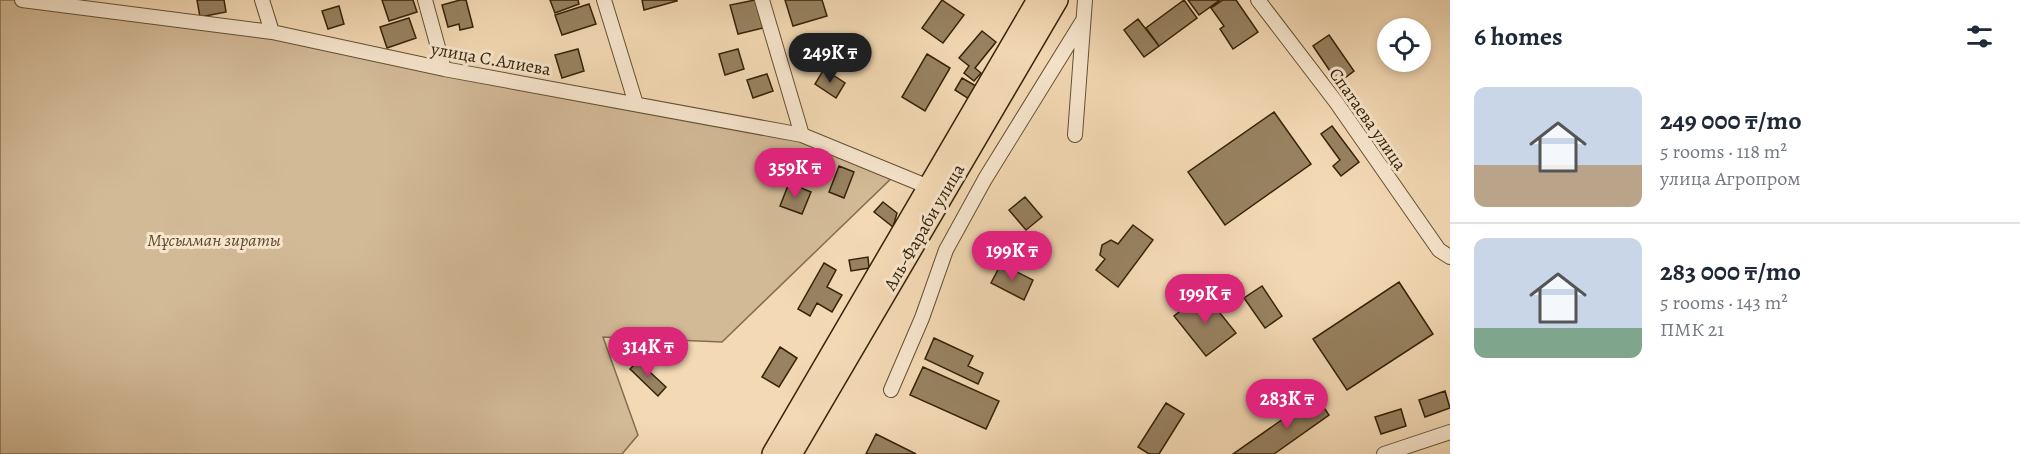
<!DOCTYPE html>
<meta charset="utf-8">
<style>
body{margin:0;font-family:Alegreya,serif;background:#f6f6f7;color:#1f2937;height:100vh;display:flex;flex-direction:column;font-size:22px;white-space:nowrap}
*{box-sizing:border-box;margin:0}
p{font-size:20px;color:#747a83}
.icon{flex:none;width:33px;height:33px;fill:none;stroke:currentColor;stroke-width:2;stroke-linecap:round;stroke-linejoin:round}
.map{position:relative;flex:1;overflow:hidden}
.sheet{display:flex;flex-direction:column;background:#fff;width:570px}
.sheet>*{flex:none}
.tools{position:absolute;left:1377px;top:18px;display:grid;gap:12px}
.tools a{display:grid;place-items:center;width:54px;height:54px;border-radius:50%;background:#fff;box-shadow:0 3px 9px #0003;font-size:30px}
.price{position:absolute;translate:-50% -51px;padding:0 14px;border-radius:21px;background:#db2777;color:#fff;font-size:20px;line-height:39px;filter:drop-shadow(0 2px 3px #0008)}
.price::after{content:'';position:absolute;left:50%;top:36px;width:18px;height:14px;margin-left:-9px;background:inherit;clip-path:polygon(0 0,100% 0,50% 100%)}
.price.active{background:#222;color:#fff}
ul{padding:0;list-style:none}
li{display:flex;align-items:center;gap:18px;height:150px;padding:0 24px}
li+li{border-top:2px solid #e0e1e3}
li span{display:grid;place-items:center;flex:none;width:168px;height:120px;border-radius:12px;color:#555}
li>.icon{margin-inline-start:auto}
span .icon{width:72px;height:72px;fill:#fffc;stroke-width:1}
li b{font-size:26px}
h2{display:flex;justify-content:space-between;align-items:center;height:72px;padding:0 24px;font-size:26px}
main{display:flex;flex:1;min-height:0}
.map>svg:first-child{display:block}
.green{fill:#d3ba97;stroke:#846e4f;stroke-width:1.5}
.building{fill:#988261;stroke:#352307;stroke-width:1.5}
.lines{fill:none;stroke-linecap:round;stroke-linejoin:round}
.minor-casing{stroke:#645032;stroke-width:16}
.primary-casing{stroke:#352307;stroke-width:24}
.minor{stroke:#f7e6ce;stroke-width:14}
.primary{stroke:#f3d9b4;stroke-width:21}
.labels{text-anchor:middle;stroke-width:6;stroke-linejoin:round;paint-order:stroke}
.street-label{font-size:18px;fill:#352307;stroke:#f7e6ce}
.park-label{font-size:18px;font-style:italic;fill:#5c492b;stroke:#f7e6ce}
</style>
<main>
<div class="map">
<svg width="1450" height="454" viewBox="0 0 1450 454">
<rect width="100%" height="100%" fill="#f3d9b4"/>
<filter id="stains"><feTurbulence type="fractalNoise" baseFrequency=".00333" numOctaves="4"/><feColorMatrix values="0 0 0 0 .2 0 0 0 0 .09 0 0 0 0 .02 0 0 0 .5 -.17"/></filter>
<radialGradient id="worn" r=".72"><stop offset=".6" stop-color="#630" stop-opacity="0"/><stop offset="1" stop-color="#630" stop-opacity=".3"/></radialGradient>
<path class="green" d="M0,0H22L272,32L802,135L900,170L722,342L603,337L638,435L622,454H0Z"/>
<path class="building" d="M197,0H224L226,12L200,17Z
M382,0H413L417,12L389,21Z
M460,0H466L473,27L460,30L459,24L448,27L442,5Z
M550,0H578L579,4L555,13Z
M642,0H677V1L644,10Z
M755,0L763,28L738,34L730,5Z
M785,0H822L827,16L793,26Z
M942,0L964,15L943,43L922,28Z
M1184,0L1197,18L1159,46L1146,28Z
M1188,0H1220L1199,15Z
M1223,0H1236L1258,32L1233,49L1220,29L1224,26L1211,8Z
M589,4L596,24L562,35L555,15Z
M339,6L344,24L328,29L322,11Z
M409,18L416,38L387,48L380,27Z
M1138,19L1159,46L1144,57L1124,30Z
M982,31L996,42L975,68L981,73L974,81L964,73L969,66L959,58Z
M1329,35L1354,71L1338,83L1313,46Z
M578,49L584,71L562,78L555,55Z
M738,49L744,69L725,75L719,54Z
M927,54L950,68L925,111L902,97Z
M824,69L845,83L836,98L815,84Z
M767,74L773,91L753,98L747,80Z
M962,78L976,86L969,99L955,90Z
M1274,112L1311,164L1225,225L1188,172Z
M1332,126L1359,162L1341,176L1333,166L1340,160L1321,134Z
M839,166L854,172L844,198L829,192Z
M789,183L811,192L802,214L780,206Z
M1025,197L1042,217L1026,230L1009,210Z
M883,202L897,213L893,227L874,212Z
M1133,225L1153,240L1118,287L1096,270L1105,259L1100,255L1102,245L1111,240L1118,244Z
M868,257L869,268L851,271L849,260Z
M824,263L836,270L827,287L842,295L832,312L817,303L810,316L798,309Z
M1001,264L1033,280L1024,300L991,283Z
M1399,282L1433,334L1347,390L1313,339Z
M1262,286L1282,316L1265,328L1244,298Z
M1204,293L1236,333L1206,356L1174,316Z
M934,338L973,356L968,366L983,373L978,384L925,359Z
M780,347L797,358L779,387L762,377Z
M638,361L666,387L658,396L630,369Z
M923,367L999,401L986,429L910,395Z
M1445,391L1450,408L1425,417L1419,400Z
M1316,396L1329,415L1274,454H1233Z
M1166,403L1184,414L1159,454H1149L1138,447Z
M1401,409L1406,426L1381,434L1375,417Z
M876,434L916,454H866Z"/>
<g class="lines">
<defs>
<path id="minor" d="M22,0L272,32L444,69L802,135L936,190
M262,0L272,32
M425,0L444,69
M604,0L636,104
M762,0L802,135
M1258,0L1336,102L1439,250L1450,257
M1075,135L1085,0
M891,390L922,318L946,250L985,179L1082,22
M1384,454L1450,432"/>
<path id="primary" d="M773,454L1038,0
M791,454L1057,0"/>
</defs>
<use href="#minor" class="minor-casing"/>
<use href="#primary" class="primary-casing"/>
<use href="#minor" class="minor"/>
<use href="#primary" class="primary"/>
</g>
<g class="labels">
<g class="street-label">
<text transform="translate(491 59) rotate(10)" y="6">улица С.Алиева</text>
<text transform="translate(1368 119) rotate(55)" y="6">Спатаева улица</text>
<text transform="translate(924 227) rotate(-60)" y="6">Аль-Фараби улица</text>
</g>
<g class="park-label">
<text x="214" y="246">Мұсылман зираты</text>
</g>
</g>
<rect width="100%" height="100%" filter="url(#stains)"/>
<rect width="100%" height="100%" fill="url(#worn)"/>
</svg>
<div class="tools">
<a><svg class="icon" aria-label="locate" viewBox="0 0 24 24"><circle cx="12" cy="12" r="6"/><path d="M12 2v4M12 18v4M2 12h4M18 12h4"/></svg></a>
</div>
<b class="price active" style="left:830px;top:84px">249K ₸</b>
<b class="price" style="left:795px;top:199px">359K ₸</b>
<b class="price" style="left:1012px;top:282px">199K ₸</b>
<b class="price" style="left:1205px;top:325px">199K ₸</b>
<b class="price" style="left:648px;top:378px">314K ₸</b>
<b class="price" style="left:1287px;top:430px">283K ₸</b>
</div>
<section class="sheet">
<h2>6 homes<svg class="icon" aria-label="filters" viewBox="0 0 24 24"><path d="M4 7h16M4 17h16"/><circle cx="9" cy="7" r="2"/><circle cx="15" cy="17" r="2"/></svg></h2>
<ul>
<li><span style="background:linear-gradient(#c9d6e8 65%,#b9a48a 0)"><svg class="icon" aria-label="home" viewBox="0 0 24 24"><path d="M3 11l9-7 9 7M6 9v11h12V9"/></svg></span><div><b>249 000 ₸/mo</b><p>5 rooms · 118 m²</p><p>улица Агропром</p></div></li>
<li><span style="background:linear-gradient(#c9d6e8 75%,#7fa58c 0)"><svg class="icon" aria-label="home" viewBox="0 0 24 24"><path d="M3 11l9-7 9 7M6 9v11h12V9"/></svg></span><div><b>283 000 ₸/mo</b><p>5 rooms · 143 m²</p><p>ПМК 21</p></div></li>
</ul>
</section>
</main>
